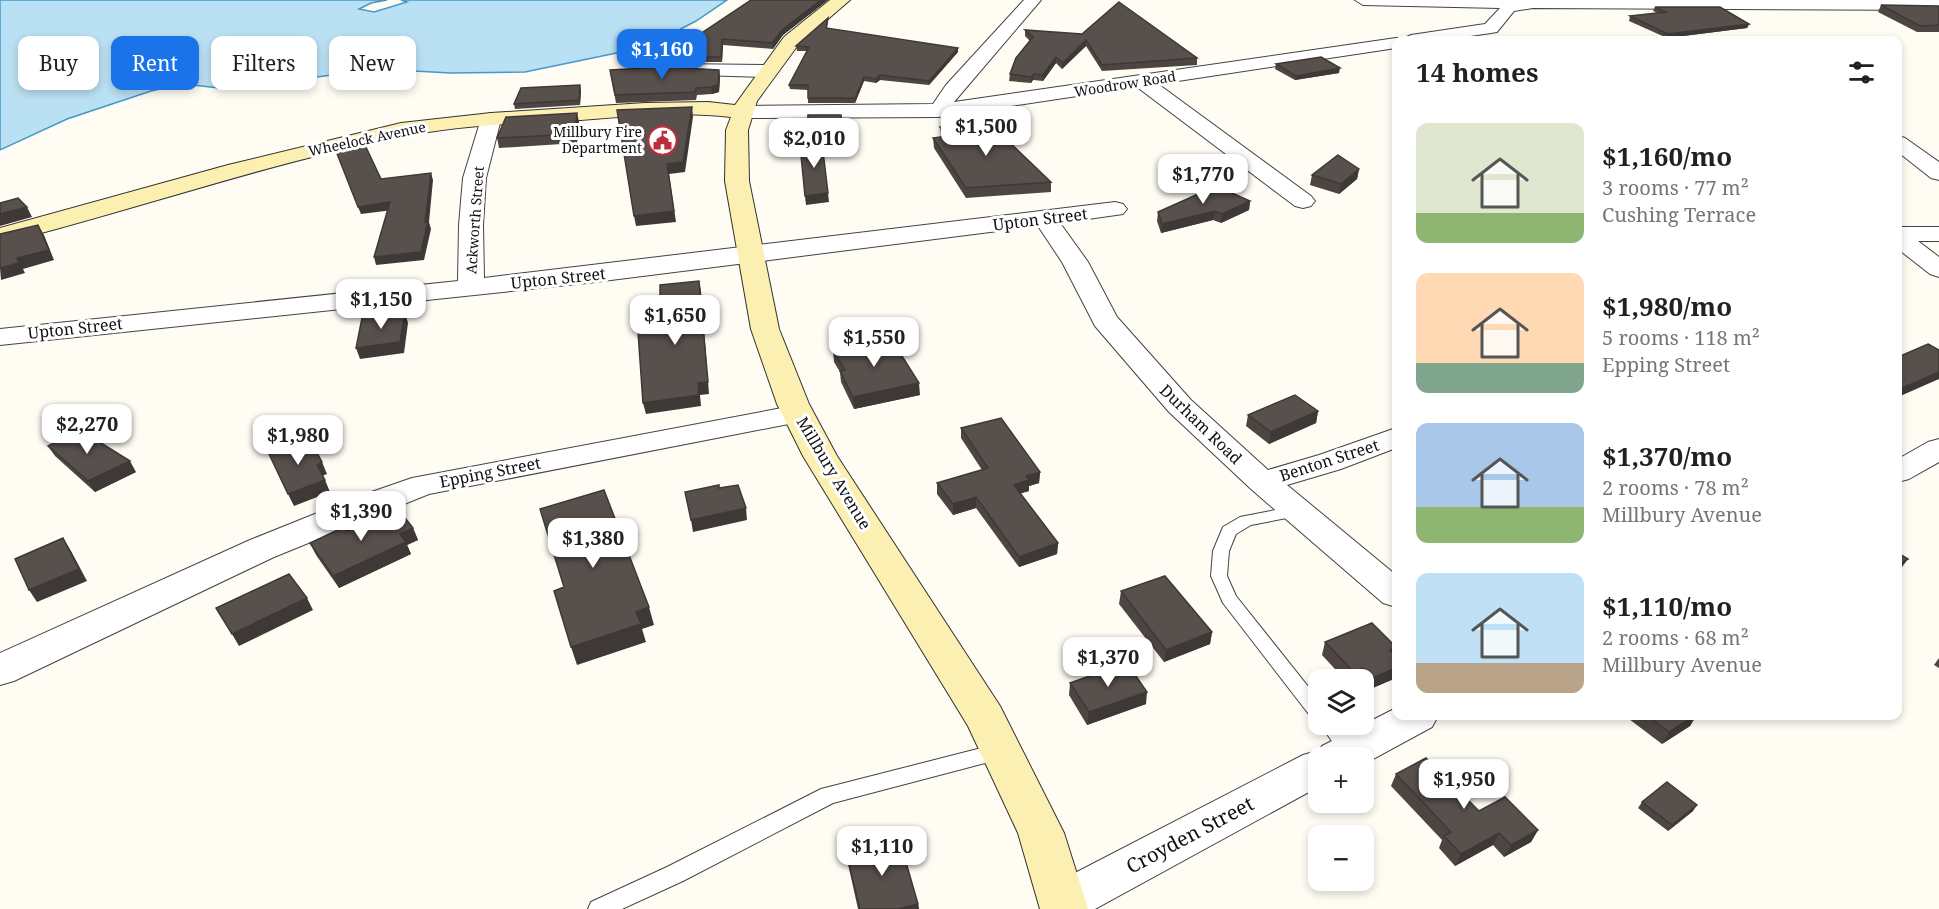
<!DOCTYPE html>
<meta charset="utf-8">
<style>
body{margin:0;font-family:"Noto Serif",serif;background:#f6f6f6;color:#202124;height:100vh;display:flex;flex-direction:column;font-size:22px;white-space:nowrap}
*{box-sizing:border-box;margin:0}
p{font-size:20px;color:#757577}
.icon{flex:none;width:33px;height:33px;fill:none;stroke:currentColor;stroke-width:2;stroke-linecap:round;stroke-linejoin:round}
.map{position:relative;flex:1;overflow:hidden}
.panel{position:absolute;left:1392px;top:36px;width:510px;height:684px;display:flex;flex-direction:column;background:#fff;border-radius:12px;box-shadow:0 3px 9px #0003}
.panel>*{flex:none}
.guide{position:absolute;left:18px;top:36px;width:570px;height:54px;display:flex;gap:12px}
.buttons{position:absolute;left:1308px;top:669px;display:grid;gap:12px}
.buttons a{display:grid;place-items:center;width:66px;height:66px;border-radius:12px;background:#fff;box-shadow:0 3px 9px #0003;font-size:30px}
.price{position:absolute;translate:-50% -51px;padding:0 14px;border-radius:12px;background:#fff;color:#222;font-size:20px;line-height:39px;filter:drop-shadow(0 2px 3px #0008)}
.price::after{content:'';position:absolute;left:50%;top:36px;width:18px;height:14px;margin-left:-9px;background:inherit;clip-path:polygon(0 0,100% 0,50% 100%)}
.price.current{background:#1a73e8;color:#fff}
ul{padding:0;list-style:none}
li{display:flex;align-items:center;gap:18px;height:150px;padding:0 24px}
li span{display:grid;place-items:center;flex:none;width:168px;height:120px;border-radius:12px;color:#555}
li>.icon{margin-inline-start:auto}
span .icon{width:72px;height:72px;fill:#fffc;stroke-width:1}
li b{font-size:26px}
h2{display:flex;justify-content:space-between;align-items:center;height:72px;padding:0 24px;font-size:26px}
.chip{padding:0 21px;border-radius:12px;background:#fff;box-shadow:0 3px 9px #0003;font-size:21px;line-height:54px}
.chip.current{background:#1a73e8;color:#fff}
.map>svg:first-child{display:block}
.water{fill:#bae0f3;stroke:#4598c7;stroke-width:1.5}
.lines{fill:none;stroke-linecap:round;stroke-linejoin:round}
.lane-casing{stroke:#434343;stroke-width:2}
.street-casing{stroke:#434343;stroke-width:2}
.secondary-casing{stroke:#323232;stroke-width:2}
.lane{fill:#fff;fill-rule:evenodd}
.street{fill:#fff;fill-rule:evenodd}
.secondary{fill:#fbefb2;fill-rule:evenodd}
.wall{fill:#4c4542}
.shaded-wall{fill:#3e3836}
.building{fill:#58504d;stroke:#3e3836;stroke-width:1.5}
.labels{text-anchor:middle;stroke-width:6;stroke-linejoin:round;paint-order:stroke}
.far-street-label{font-size:14px;fill:#101010;stroke:#fff}
.far-poi-label{font-size:14px;fill:#101010;stroke:#fff;text-anchor:end}
.street-label{font-size:16px;fill:#101010;stroke:#fff}
.near-street-label{font-size:20px;fill:#101010;stroke:#fff}
</style>
<div class="map">
<svg width="1939" height="909" viewBox="0 0 1939 909">
<rect width="100%" height="100%" fill="#fefcf3"/>
<path class="water" d="M0,0H387L371,3L359,9L374,12L407,2L401,0H727L696,21L671,34L631,50L525,72L451,73L376,69L242,87L219,88L184,84L151,91L67,119L0,150Z"/>
<g class="lines">
<defs>
<path id="lane" d="M1296,506L1302,507L1304,511L1302,515L1251,525L1236,534L1229,551L1227,576L1236,596L1318,699V720L1311,717L1223,603L1211,576L1213,551L1223,527L1240,517Z
M1320,724H1341L1360,751L1357,757H1343Z
M1001,743L1008,745L1011,751L1008,757L833,803L683,881L622,909H588L591,902L667,867L821,789Z"/>
<path id="street" d="M1024,0H1041L954,102L1396,38L1402,39L1411,35L1485,24L1500,8L1363,5L1355,0H1939V10L1533,8L1514,11L1497,32L1491,33L1443,40H1396V48L1158,84L1311,196L1315,201L1311,206L1303,208L1295,206L1137,87L938,117L743,118L736,116L733,112L736,108L743,106L933,104L946,85Z
M676,64L768,65L775,67L777,71L775,75L768,77L669,74L667,70L669,66Z
M491,113L498,115L501,119L486,178L483,225L484,278L1115,202L1123,204L1127,209L1123,214L1060,223L1088,262L1117,317L1191,400L1268,470L1319,455L1396,428V448L1341,469L1287,485L1396,575V607L1383,603L1251,489L1169,412L1095,326L1062,262L1038,226L587,283L0,345V329L458,281L459,225L463,178L481,119L484,115Z
M1898,136L1905,138L1939,162V180L1931,178L1898,152Z
M1898,227H1939V241H1918L1939,257V277L1930,274L1898,249Z
M798,405L809,408L813,414L809,420L429,494L274,557L14,681L0,685V653L250,540L357,497L412,478Z
M1939,439V462L1909,479L1898,482V459L1928,442Z
M1396,708V716H1438L1432,727L1364,764V758H1318V787L1095,909H1042L1039,903L1046,888L1303,755L1320,750L1322,746Z"/>
<path id="secondary" d="M830,0H850L798,45L757,101L748,130L749,181L779,329L809,404L837,456L1000,706L1064,833L1088,909H1040L1018,833L968,726L803,456L777,404L751,329L725,181L726,130L731,117C681,111 631,116 581,120C521,123 459,125 400,137C264,164 134,210 0,244V228L228,165L401,123L491,113L645,103L708,102L735,105L784,37Z"/>
</defs>
<use href="#lane" class="lane-casing"/>
<use href="#street" class="street-casing"/>
<use href="#secondary" class="secondary-casing"/>
<use href="#lane" class="lane"/>
<use href="#street" class="street"/>
<use href="#secondary" class="secondary"/>
</g>
<path class="wall" d="M751,0H828L783,35L773,49L723,45L722,62H673L672,57Z
M1881,5L1939,6V32H1917L1878,12Z
M1655,7L1749,24L1747,28L1667,38L1629,21L1630,16L1658,13L1653,11Z
M828,22L827,28L958,52L929,85L880,80L876,83L864,81L855,103H808V90L790,89L789,85L807,51H797L796,46Z
M1025,30L1197,58V65L1102,71L1086,46L1062,69L1056,63L1043,81L1033,80L1031,83L1009,81L1010,74L1030,41L1025,36Z
M1276,64L1339,73L1295,80L1275,69Z
M610,70H719L720,78L719,92L712,94L697,95L696,100L616,103Z
M581,90L580,105L515,109L514,104Z
M841,115L843,136L808,138L807,133Z
M579,122L577,143L499,148L497,138Z
M940,127L1051,182V192L966,198L934,148L933,138L941,137Z
M1359,169L1357,179L1339,194L1310,185L1312,175Z
M1250,201L1249,210L1221,223L1213,220L1161,233L1157,221L1158,212Z
M833,351L920,395L854,409L841,382L840,372L834,362Z
M1318,411L1316,423L1269,444L1246,426L1248,415Z
M961,428L1040,472L1039,483L1029,486V491L1020,493L1058,543L1057,554L1019,567L976,508L953,515L937,494V483L982,470L961,438Z
M48,446L136,472L95,492L55,456Z
M413,528L418,540L407,545L411,554L339,588L316,555L310,543L347,531Z
M1121,591L1212,632L1210,644L1164,662L1119,604Z
M1325,642L1394,654L1396,657V678L1368,690L1364,685V680H1345L1322,655Z
M1939,658V668L1934,665Z
M1070,683L1146,704L1087,725L1069,695Z
M1625,716H1696L1690,726L1662,744Z
M1396,774L1479,811L1538,830L1531,842L1504,857L1493,845L1455,866L1439,848L1442,840L1391,786Z
M1642,802L1693,811L1668,831L1638,808Z
M846,852L918,904L919,909H858L848,864Z"/>
<path class="shaded-wall" d="M821,0H828L783,35L773,49L772,43L782,30Z
M1749,24L1747,28L1667,38L1668,34Z
M722,39L723,45L722,62L721,57Z
M1086,40V46L1062,69L1063,63Z
M958,48V52L929,85V81Z
M1056,57V63L1043,81V75Z
M1340,68L1339,73L1295,80L1296,76Z
M719,70L720,78L719,92L712,94L711,87Z
M1034,74L1033,80L1031,83V77Z
M880,75V80L876,83V79Z
M864,77V81L855,103V98Z
M580,85L581,90L580,105L579,100Z
M692,107L693,117L685,172L669,174L676,222L636,226L634,216Z
M577,113L579,122L577,143L575,134Z
M1359,169L1357,179L1339,194L1341,184Z
M431,173L433,180L429,222L431,229L424,260L376,265L374,257L425,222Z
M828,193L829,202L806,205L805,196Z
M1250,201L1249,210L1221,223L1222,214Z
M390,202L393,210L361,214L358,207Z
M27,207L32,217L0,226V214Z
M1215,211L1213,220L1161,233L1162,224Z
M38,225L44,235L54,260L23,269L25,273L1,280L0,268L17,258Z
M699,281L701,291L709,394L700,395L701,406L646,414L643,403L698,383Z
M405,312L408,323L404,353L360,359L356,348Z
M1939,372V379L1898,397V390Z
M919,383L920,395L854,409L853,397Z
M1318,411L1316,423L1269,444L1271,432Z
M130,461L136,472L95,492L88,481Z
M322,462L327,474L322,476L317,465Z
M1040,472L1039,483L1029,486V491L1013,496L1014,485L1026,476Z
M325,480L330,492L294,506L288,494Z
M976,497V508L953,515V504Z
M746,508L747,520L693,532L691,520Z
M413,528L418,540L407,545L411,554L339,588L333,576L400,534Z
M63,538L71,551L87,581L37,602L29,590Z
M1058,543L1057,554L1019,567V557Z
M1908,559L1899,571L1898,572V565Z
M307,598L313,610L239,646L232,634Z
M649,607L654,625L642,629L646,642L577,665L571,647L636,612Z
M1212,632L1210,644L1164,662L1166,650Z
M1396,647L1392,660L1390,650Z
M1363,668L1359,680H1352L1354,672Z
M1396,668V678L1368,690L1372,678Z
M1147,692L1146,704L1087,725L1089,712Z
M1694,716H1696L1690,726L1662,744L1669,732Z
M1697,805L1693,811L1668,831L1672,825Z
M1538,830L1531,842L1504,857L1511,845Z
M1499,833L1493,845L1455,866L1461,854Z
M918,904L919,909H898Z"/>
<path class="building" d="M751,0H821L782,30L772,43L722,39L721,57H672L676,50Z
M1119,2L1197,58L1102,65L1086,40L1063,63L1056,57L1043,75L1034,74L1031,77L1010,74L1016,58L1033,37L1025,30L1082,34Z
M1881,5L1939,6V25L1920,26Z
M1655,7H1720L1749,24L1668,34L1630,16L1666,12Z
M828,18L826,28L958,48L929,81L880,75L876,79L864,77L855,98H808V85H789L809,47L796,46Z
M1321,57L1340,68L1296,76L1276,64Z
M664,67L719,70L718,85L711,87L696,88L695,92L615,95L610,70Z
M580,85L579,100L514,104L521,88Z
M692,107L683,162L667,164L674,211L634,216L617,110Z
M577,113L575,134L497,138L506,117Z
M808,115H841L842,132L807,133Z
M987,121L1051,182L966,188L933,138L947,136L940,127Z
M822,143L828,193L805,196L800,145Z
M365,145L381,179L431,173L425,222L428,221L421,252L374,257L390,202L358,207L336,151Z
M1338,155L1359,169L1341,184L1312,175Z
M1216,186L1250,201L1222,214L1215,211L1162,224L1158,212Z
M18,198L27,207L0,214V203Z
M38,225L49,250L17,258L19,263L0,268V234Z
M699,281L708,382L698,383L699,395L643,403L638,332L660,329V285Z
M405,312L400,342L356,348L362,318Z
M890,337L919,383L853,397L840,371L845,370L833,351Z
M1928,344L1939,350V372L1898,390V357Z
M1295,395L1318,411L1271,432L1248,415Z
M1001,418L1040,472L1026,476L1029,480L1014,485L1058,543L1019,557L976,497L953,504L937,483L988,468L961,428Z
M80,430L130,461L88,481L48,446Z
M310,440L322,462L317,465L325,480L288,494L269,454Z
M719,485V488L738,485L746,508L691,520L685,492Z
M604,490L649,607L636,612L641,624L571,647L554,591L564,587L540,509Z
M398,509L413,528L400,534L406,542L333,576L310,543L344,527L347,531Z
M63,538L79,569L29,590L15,559Z
M1898,553L1908,559L1898,565Z
M289,574L307,598L232,634L216,608Z
M1165,576L1212,632L1166,650L1121,591Z
M1372,623L1396,647L1390,650L1396,657V668L1372,678L1363,668L1354,672L1325,642Z
M1127,663L1147,692L1089,712L1070,683Z
M1648,716H1694L1669,732Z
M1426,758L1479,811L1505,797L1538,830L1511,845L1499,833L1461,854L1444,836L1451,832L1396,774Z
M1667,782L1697,805L1672,825L1642,802Z
M899,838L918,904L898,909H860L846,852Z"/>
<defs>
<symbol id="civic-ring" viewBox="-11 -11 22 22"><circle r="9.5" fill="#fff" stroke="#b92e3b" stroke-width="1.5"/><path d="M-.6-6.5H3V-4.5H.6V-3L4-1V1h2V6H-6V1h2V-1L-.6-3ZM-1.2 2.5V6h2.4V2.5Z" fill="#b92e3b"/></symbol>
</defs>
<g fill-rule="evenodd">
<use href="#civic-ring" x="646" y="124" width="33" height="33"/>
</g>
<g class="labels">
<g class="far-street-label">
<text transform="translate(1125 84) rotate(-9)" y="5">Woodrow Road</text>
<text transform="translate(367 139) rotate(-12)" y="5">Wheelock Avenue</text>
<text transform="translate(475 220) rotate(-86)" y="5">Ackworth Street</text>
</g>
<g class="far-poi-label">
<text x="642" y="137">Millbury Fire<tspan x="642" dy="16">Department</tspan></text>
</g>
<g class="street-label">
<text transform="translate(1040 219) rotate(-7)" y="6">Upton Street</text>
<text transform="translate(558 278) rotate(-6)" y="6">Upton Street</text>
<text transform="translate(75 328) rotate(-6)" y="6">Upton Street</text>
<text transform="translate(1201 424) rotate(44)" y="6">Durham Road</text>
<text transform="translate(1329 460) rotate(-18)" y="6">Benton Street</text>
<text transform="translate(490 472) rotate(-11)" y="6">Epping Street</text>
<text transform="translate(834 473) rotate(59)" y="6">Millbury Avenue</text>
</g>
<g class="near-street-label">
<text transform="translate(1190 835) rotate(-28)" y="7">Croyden Street</text>
</g>
</g>
</svg>
<div class="buttons">
<a><svg class="icon" aria-label="layers" viewBox="0 0 24 24"><path d="M12 4l9 5-9 5-9-5zM3 14l9 5 9-5"/></svg></a>
<a>+</a>
<a>−</a>
</div>
<b class="price current" style="left:662px;top:80px">$1,160</b>
<b class="price" style="left:986px;top:157px">$1,500</b>
<b class="price" style="left:814px;top:169px">$2,010</b>
<b class="price" style="left:1203px;top:205px">$1,770</b>
<b class="price" style="left:381px;top:330px">$1,150</b>
<b class="price" style="left:675px;top:346px">$1,650</b>
<b class="price" style="left:874px;top:368px">$1,550</b>
<b class="price" style="left:87px;top:455px">$2,270</b>
<b class="price" style="left:298px;top:466px">$1,980</b>
<b class="price" style="left:361px;top:542px">$1,390</b>
<b class="price" style="left:593px;top:569px">$1,380</b>
<b class="price" style="left:1108px;top:688px">$1,370</b>
<b class="price" style="left:1464px;top:810px">$1,950</b>
<b class="price" style="left:882px;top:877px">$1,110</b>
<div class="guide">
<a class="chip">Buy</a>
<a class="chip current">Rent</a>
<a class="chip">Filters</a>
<a class="chip">New</a>
</div>
<section class="panel">
<h2>14 homes<svg class="icon" aria-label="filters" viewBox="0 0 24 24"><path d="M4 7h16M4 17h16"/><circle cx="9" cy="7" r="2"/><circle cx="15" cy="17" r="2"/></svg></h2>
<ul>
<li><span style="background:linear-gradient(#dfe7d0 75%,#8fb573 0)"><svg class="icon" aria-label="home" viewBox="0 0 24 24"><path d="M3 11l9-7 9 7M6 9v11h12V9"/></svg></span><div><b>$1,160/mo</b><p>3 rooms · 77 m²</p><p>Cushing Terrace</p></div></li>
<li><span style="background:linear-gradient(#ffd9b3 75%,#7fa58c 0)"><svg class="icon" aria-label="home" viewBox="0 0 24 24"><path d="M3 11l9-7 9 7M6 9v11h12V9"/></svg></span><div><b>$1,980/mo</b><p>5 rooms · 118 m²</p><p>Epping Street</p></div></li>
<li><span style="background:linear-gradient(#a9c7e8 70%,#8fb573 0)"><svg class="icon" aria-label="home" viewBox="0 0 24 24"><path d="M3 11l9-7 9 7M6 9v11h12V9"/></svg></span><div><b>$1,370/mo</b><p>2 rooms · 78 m²</p><p>Millbury Avenue</p></div></li>
<li><span style="background:linear-gradient(#bfe0f5 75%,#b9a48a 0)"><svg class="icon" aria-label="home" viewBox="0 0 24 24"><path d="M3 11l9-7 9 7M6 9v11h12V9"/></svg></span><div><b>$1,110/mo</b><p>2 rooms · 68 m²</p><p>Millbury Avenue</p></div></li>
</ul>
</section>
</div>
